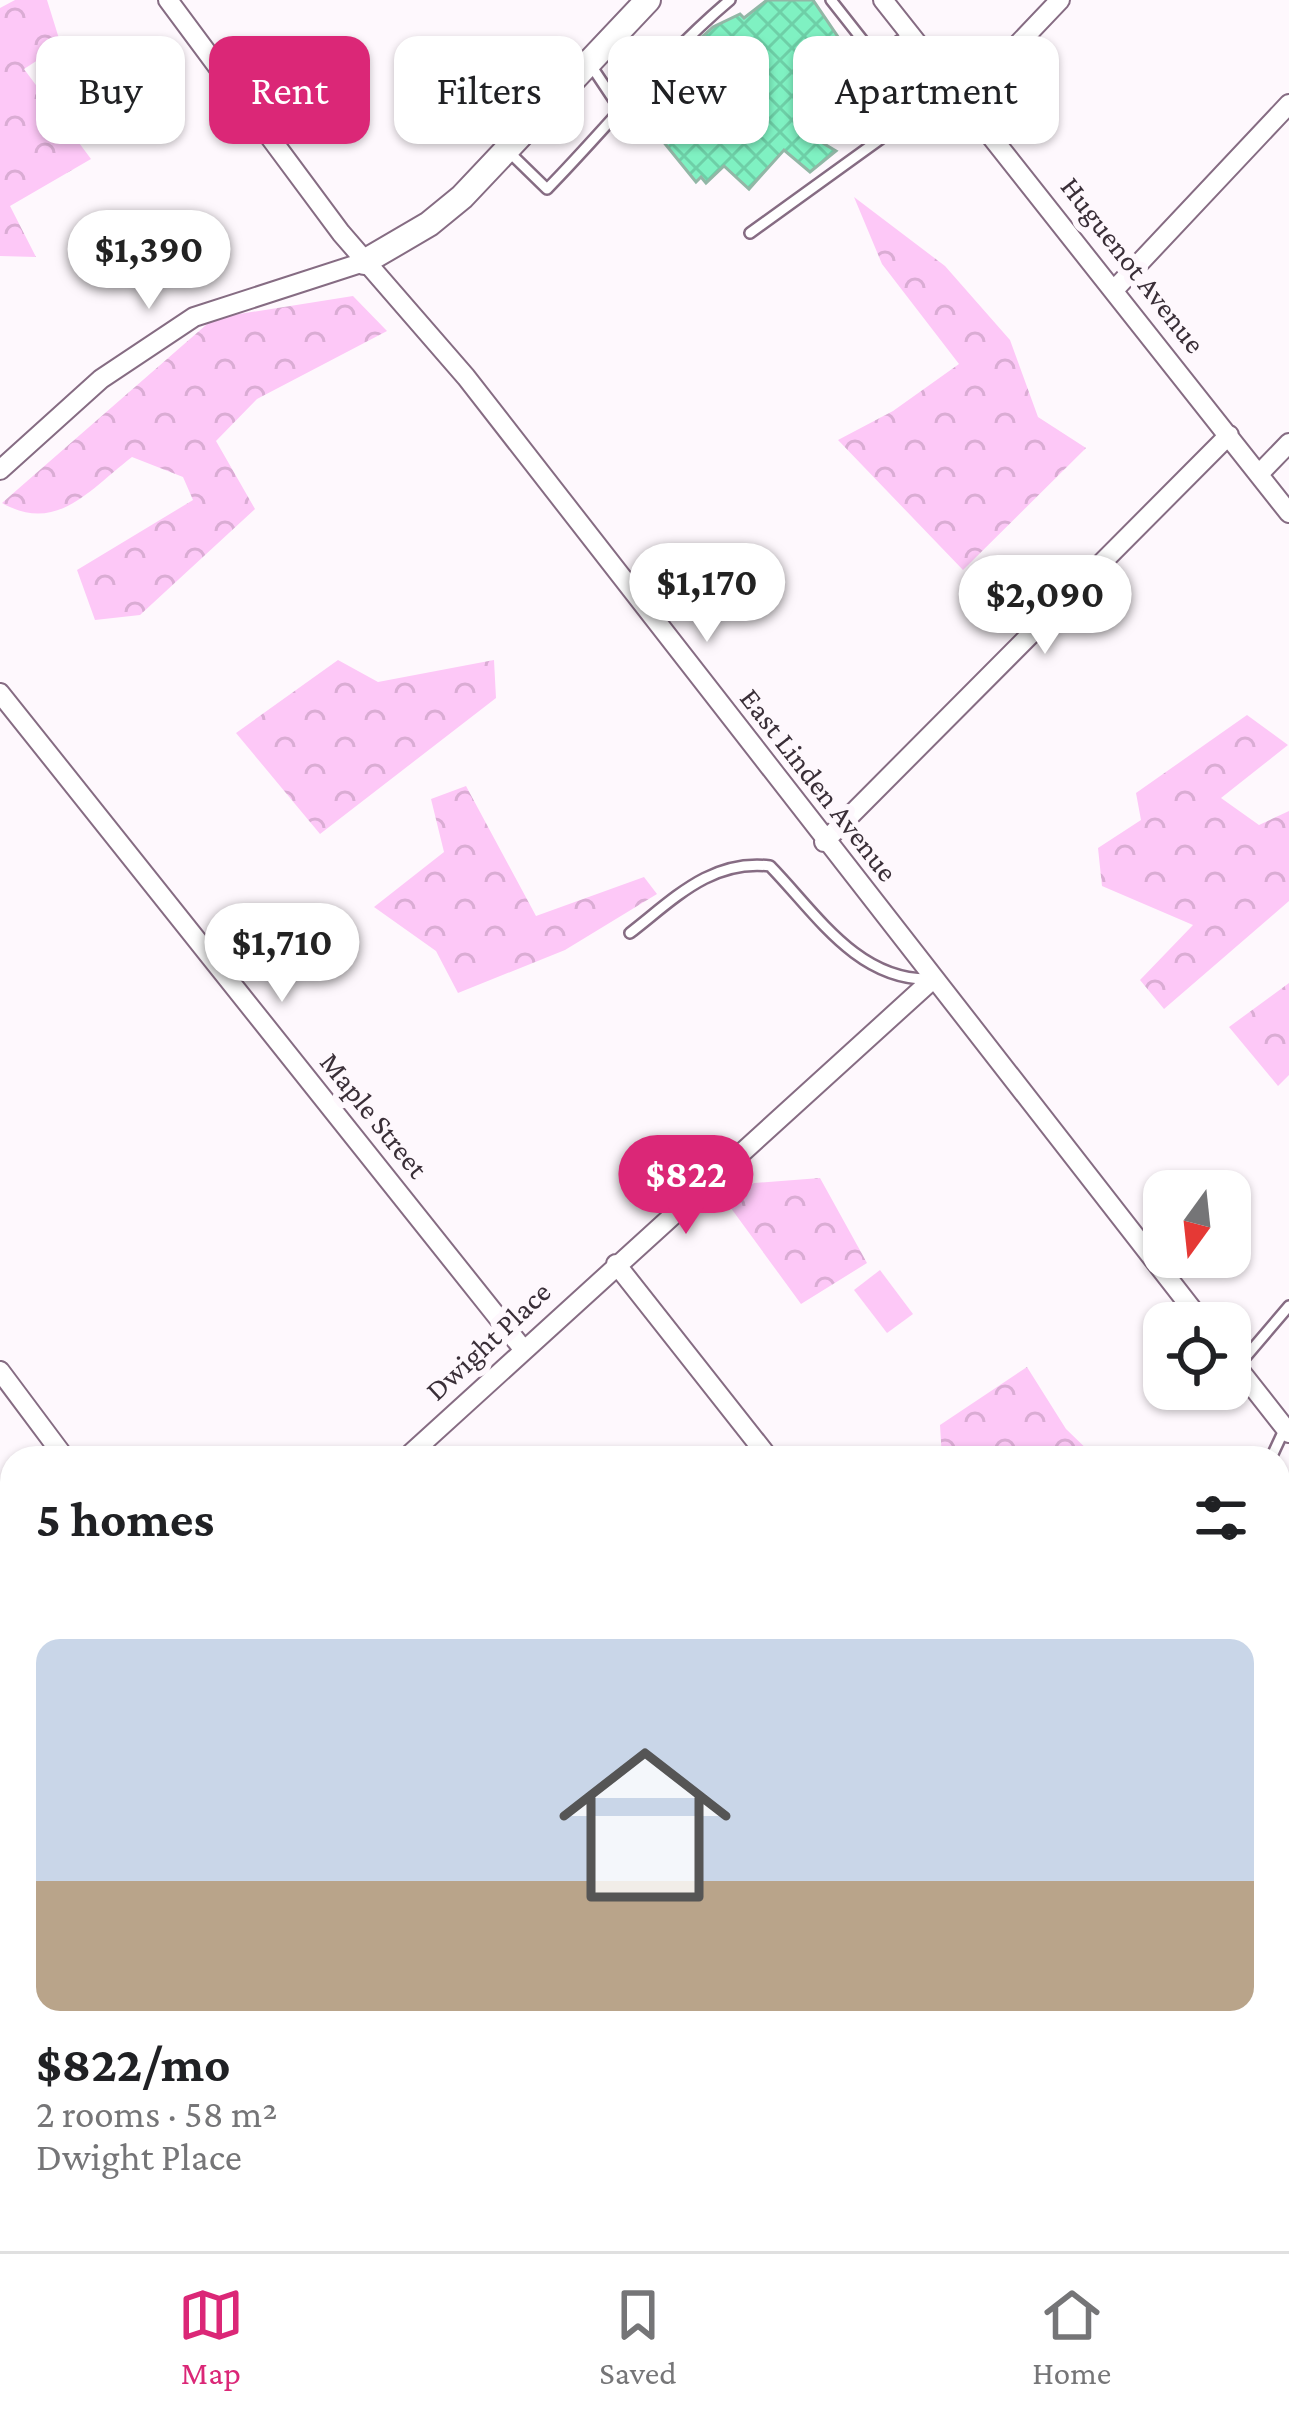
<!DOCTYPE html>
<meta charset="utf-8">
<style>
body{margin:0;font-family:"Crimson Pro",serif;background:#f2f2f2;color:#202124;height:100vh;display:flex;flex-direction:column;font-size:45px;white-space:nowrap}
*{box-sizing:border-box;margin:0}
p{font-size:39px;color:#757577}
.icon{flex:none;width:66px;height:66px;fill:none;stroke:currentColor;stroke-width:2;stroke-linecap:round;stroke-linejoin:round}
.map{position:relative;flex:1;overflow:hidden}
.side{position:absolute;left:0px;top:1446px;width:1290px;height:807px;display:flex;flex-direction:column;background:#fff;border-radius:36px 36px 0 0;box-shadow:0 3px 9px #0004}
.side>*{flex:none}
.top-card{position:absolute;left:36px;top:36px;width:1218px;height:108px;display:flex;gap:24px}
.needle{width:78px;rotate:195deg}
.buttons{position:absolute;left:1143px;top:1170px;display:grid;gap:24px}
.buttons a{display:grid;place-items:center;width:108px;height:108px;border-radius:24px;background:#fff;box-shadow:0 3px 9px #0004;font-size:60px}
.price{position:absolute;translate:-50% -102px;padding:0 27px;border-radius:42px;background:#fff;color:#222;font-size:39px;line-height:78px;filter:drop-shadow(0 3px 6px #0008)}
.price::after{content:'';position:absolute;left:50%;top:72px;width:36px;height:27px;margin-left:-18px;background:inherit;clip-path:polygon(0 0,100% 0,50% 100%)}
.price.current{background:#db2777;color:#fff}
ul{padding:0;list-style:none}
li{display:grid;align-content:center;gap:24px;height:636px;padding:0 36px}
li+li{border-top:3px solid #e0e0e0}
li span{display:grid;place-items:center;height:372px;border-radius:24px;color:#555}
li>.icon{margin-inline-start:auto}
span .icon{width:216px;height:216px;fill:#fffc;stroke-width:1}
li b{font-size:51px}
h2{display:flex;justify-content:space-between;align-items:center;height:144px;padding:0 36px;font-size:51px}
.pill{padding:0 42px;border-radius:24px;background:#fff;box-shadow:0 3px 9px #0004;font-size:42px;line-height:108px}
.pill.current{background:#db2777;color:#fff}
.dock{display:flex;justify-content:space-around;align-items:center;height:168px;border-top:3px solid #e0e0e0;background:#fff;font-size:33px;color:#757577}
.dock a{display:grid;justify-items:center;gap:6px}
.dock .current{color:#db2777}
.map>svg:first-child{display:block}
.forest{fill:url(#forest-crowns)}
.green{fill:#fdc8f7}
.building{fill:url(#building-cross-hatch);stroke:#92b7a6;stroke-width:3}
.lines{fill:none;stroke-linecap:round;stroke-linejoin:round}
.service-casing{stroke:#866c83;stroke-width:14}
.minor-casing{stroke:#866c83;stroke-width:22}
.tertiary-casing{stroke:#866c83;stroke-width:28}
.primary-casing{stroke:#866c83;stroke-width:34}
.service{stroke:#fff;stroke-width:9}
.minor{stroke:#fff;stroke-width:18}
.tertiary{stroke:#fff;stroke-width:24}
.primary{stroke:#fff;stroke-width:30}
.labels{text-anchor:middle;stroke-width:12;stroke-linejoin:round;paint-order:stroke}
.street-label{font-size:30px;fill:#3a2f38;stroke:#fef8fd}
</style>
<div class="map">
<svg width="1289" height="2251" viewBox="0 0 1289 2251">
<defs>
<pattern id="forest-crowns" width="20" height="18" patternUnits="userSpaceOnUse" patternTransform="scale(3)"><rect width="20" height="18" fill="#fdc8f7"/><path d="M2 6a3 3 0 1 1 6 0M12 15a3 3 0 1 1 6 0" fill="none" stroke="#daacd4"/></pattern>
<pattern id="building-cross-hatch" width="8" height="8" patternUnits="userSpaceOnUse" patternTransform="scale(3)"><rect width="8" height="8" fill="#7ff1c2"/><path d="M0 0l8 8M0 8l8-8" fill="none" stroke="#6ecfa7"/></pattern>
</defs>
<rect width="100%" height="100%" fill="#fef8fd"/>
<path class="forest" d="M15,0H47L61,45L24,69L91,159L10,206L36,257L0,256V8Z
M854,197L945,266L1010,340L1038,417L1086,448L963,570L838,440L893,411L959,364L882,264Z
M353,296L387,331L257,399L216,441L255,509L140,615L95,620L77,570L193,500L183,477L132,457C89,490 57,534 2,503L214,318Z
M338,660L378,682L494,660L496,698L320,834L236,733Z
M1247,715L1288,745L1221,798L1259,825L1289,811V901L1164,1009L1140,980L1193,925L1102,886L1098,848L1141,820L1136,793Z
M466,786L536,916L644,877L657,894L565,950L458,993L436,951L374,907L444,852L431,799Z
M1289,983V1075L1278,1086L1229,1027Z
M820,1178L867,1263L801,1304L725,1200L754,1183Z
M1027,1367L1066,1429L1096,1458H942L940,1425Z"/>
<path class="green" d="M880,1270L913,1314L887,1333L854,1290Z"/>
<path class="building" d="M767,0H813L847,50L851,47L880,85L821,142L836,151L810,172L784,150L749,189L724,166L706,183L701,177L696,182L657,134L664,130L660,124L681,111L664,81L709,56L702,37L713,27L740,14L744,18Z"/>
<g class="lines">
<defs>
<path id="service" d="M877,55L910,34
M592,67L622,112
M508,151L547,189C609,126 662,57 730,0
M750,233L890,132L901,117L898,85L831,0
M630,933C674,899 711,859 770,866C815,912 856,979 927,979
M1237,1367L1289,1306
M1271,1458L1285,1428
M1278,1909L1289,1897
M501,2241L509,2251
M760,2241L768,2251
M809,2241L817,2251
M867,2241L875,2251
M924,2241L927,2251
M1004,2241L1012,2251
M1049,2241L1057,2251"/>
<path id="minor" d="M168,0L341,233L466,377L1203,1323
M883,0L1289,513
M964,101L1060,0
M1114,290L1289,104
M0,470L101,379L194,317L364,262
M1259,474L1289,443
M0,693L523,1349
M824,842L1229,435
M616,1264L769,1458
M1230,1358L1289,1433
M0,1371L65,1458
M406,1458L933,979
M0,1773L12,1789
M0,1846L12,1829
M0,1945L12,1960
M251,2241L259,2251"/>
<path id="tertiary" d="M364,262L429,224L462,197L648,0"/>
<path id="primary" d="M1278,1557L1289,1538
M1278,2093L1289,2081
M605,2251L617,2241
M1133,2251L1144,2241"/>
</defs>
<use href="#service" class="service-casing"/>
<use href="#minor" class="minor-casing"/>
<use href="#tertiary" class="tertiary-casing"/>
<use href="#primary" class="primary-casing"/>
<use href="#service" class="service"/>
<use href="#minor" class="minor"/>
<use href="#tertiary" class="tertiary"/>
<use href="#primary" class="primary"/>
</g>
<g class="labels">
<g class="street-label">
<text transform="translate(1133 265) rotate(52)" y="10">Huguenot Avenue</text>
<text transform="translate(819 785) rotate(52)" y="10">East Linden Avenue</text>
<text transform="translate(374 1115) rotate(51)" y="10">Maple Street</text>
<text transform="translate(488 1341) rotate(-43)" y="10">Dwight Place</text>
</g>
</g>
</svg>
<div class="buttons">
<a><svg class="needle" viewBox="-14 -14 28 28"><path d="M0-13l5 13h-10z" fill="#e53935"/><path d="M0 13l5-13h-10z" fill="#757577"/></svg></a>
<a><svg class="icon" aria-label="locate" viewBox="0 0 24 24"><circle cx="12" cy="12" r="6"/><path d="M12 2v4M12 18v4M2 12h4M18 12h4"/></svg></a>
</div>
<b class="price" style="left:149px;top:312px">$1,390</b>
<b class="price" style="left:707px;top:645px">$1,170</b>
<b class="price" style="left:1045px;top:657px">$2,090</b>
<b class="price" style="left:282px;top:1005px">$1,710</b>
<b class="price current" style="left:686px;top:1237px">$822</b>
<div class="top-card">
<a class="pill">Buy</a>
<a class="pill current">Rent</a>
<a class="pill">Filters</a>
<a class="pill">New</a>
<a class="pill">Apartment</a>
</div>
<section class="side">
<h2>5 homes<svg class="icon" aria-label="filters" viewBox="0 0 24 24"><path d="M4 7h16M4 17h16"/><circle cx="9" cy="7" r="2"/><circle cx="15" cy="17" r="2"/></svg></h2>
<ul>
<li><span style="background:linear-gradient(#c9d6e8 65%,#b9a48a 0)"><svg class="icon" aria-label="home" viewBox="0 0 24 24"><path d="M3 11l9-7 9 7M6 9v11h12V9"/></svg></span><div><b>$822/mo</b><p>2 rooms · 58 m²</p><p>Dwight Place</p></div></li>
</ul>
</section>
</div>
<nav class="dock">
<a class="current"><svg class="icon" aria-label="map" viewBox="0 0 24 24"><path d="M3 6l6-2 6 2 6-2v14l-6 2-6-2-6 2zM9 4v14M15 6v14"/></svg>Map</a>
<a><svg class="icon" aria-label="saved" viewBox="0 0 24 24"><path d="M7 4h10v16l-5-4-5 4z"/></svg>Saved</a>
<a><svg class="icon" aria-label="home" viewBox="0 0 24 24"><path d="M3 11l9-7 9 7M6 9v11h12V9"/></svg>Home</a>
</nav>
